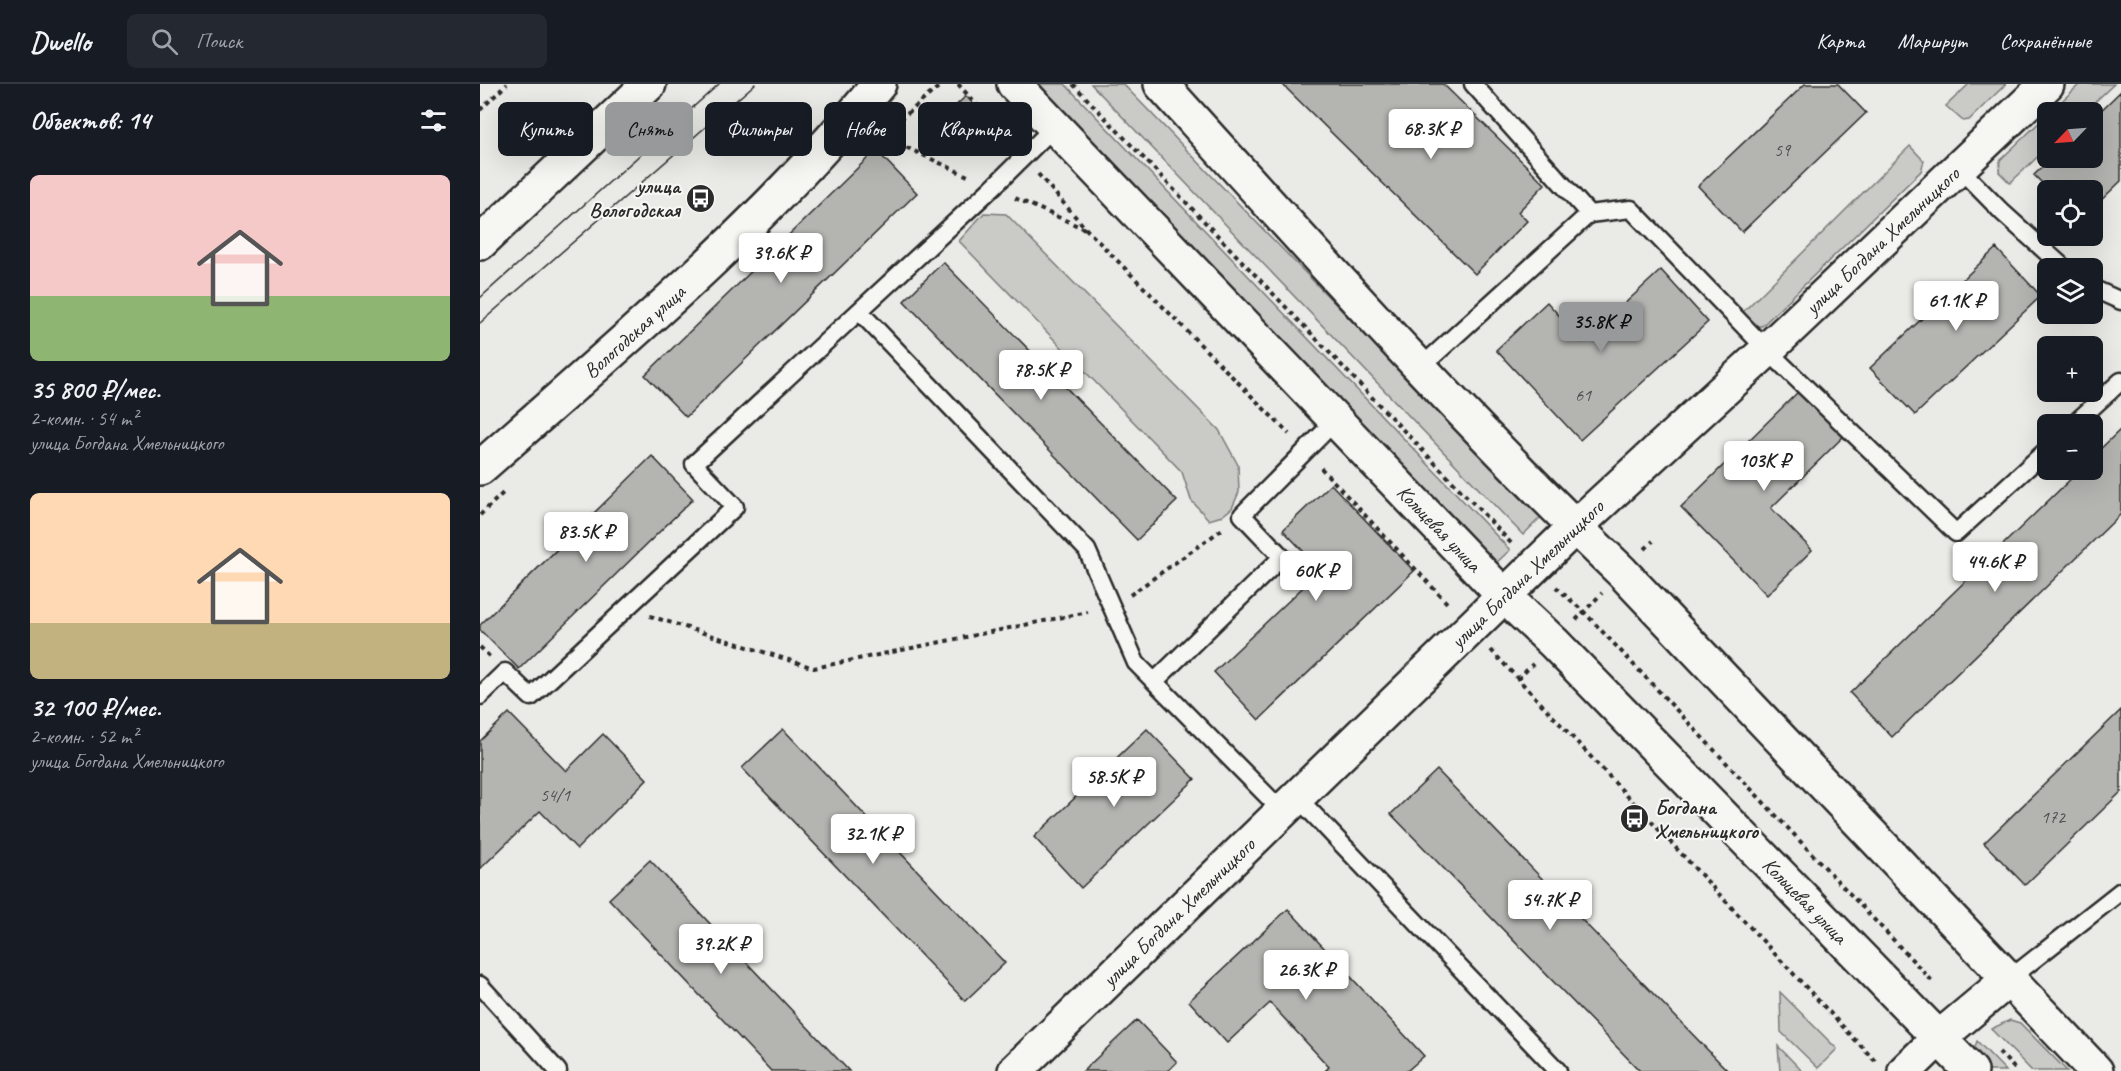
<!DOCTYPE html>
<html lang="ru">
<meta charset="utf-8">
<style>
body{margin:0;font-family:Caveat,sans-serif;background:#242831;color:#f1f3f6;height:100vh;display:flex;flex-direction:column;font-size:22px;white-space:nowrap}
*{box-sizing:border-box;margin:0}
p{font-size:20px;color:#9ea1a6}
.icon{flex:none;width:33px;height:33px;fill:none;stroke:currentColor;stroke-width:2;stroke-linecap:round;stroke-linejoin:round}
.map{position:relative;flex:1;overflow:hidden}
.details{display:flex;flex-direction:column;background:#171b24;width:480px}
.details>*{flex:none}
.hud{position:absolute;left:18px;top:18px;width:570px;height:54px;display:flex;gap:12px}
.needle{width:39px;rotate:245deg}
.fabs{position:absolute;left:1557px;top:18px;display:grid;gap:12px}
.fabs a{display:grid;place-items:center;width:66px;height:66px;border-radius:9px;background:#171b24;box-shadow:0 6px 24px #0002;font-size:30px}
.price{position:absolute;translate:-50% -51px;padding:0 14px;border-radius:6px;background:#fff;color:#222;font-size:20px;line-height:39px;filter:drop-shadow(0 2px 3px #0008)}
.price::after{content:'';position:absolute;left:50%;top:36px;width:18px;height:14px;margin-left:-9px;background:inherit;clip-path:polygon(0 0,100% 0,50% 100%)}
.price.current{background:#98999b;color:#111}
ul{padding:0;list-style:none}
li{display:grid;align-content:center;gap:12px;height:318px;padding:0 30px}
li span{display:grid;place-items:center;height:186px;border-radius:9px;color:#555}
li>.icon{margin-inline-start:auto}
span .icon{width:108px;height:108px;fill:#fffc;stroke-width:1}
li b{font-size:26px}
h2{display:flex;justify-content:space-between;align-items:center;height:72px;padding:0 30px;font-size:26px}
.chip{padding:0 21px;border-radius:9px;background:#171b24;box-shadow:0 6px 24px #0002;font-size:21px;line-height:54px}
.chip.current{background:#98999b;color:#111}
header{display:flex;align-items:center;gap:36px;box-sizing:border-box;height:84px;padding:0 30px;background:#171b24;border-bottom:2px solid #363941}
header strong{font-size:28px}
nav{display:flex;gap:33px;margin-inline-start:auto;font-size:21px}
.search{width:420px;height:54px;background:#242831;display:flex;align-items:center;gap:15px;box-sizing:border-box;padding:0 21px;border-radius:9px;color:#9ea1a6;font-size:22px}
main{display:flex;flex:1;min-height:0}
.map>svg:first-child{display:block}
.green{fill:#cacac7;stroke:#7a7a79;stroke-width:1.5}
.building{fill:#b4b4b1;stroke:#2b2b2b;stroke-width:1.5}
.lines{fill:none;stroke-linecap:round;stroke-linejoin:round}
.service-casing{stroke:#2b2b2b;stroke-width:21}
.minor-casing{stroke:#2b2b2b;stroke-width:38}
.secondary-casing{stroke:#2b2b2b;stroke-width:38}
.path{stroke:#2b2b2b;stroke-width:4;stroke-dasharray:4.5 4.5;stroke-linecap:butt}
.service{stroke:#f6f6f2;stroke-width:16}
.minor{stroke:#f6f6f2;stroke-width:33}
.secondary{stroke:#f6f6f2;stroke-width:33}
.tram{stroke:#2b2b2b;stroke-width:1.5}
.labels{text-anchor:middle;stroke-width:4.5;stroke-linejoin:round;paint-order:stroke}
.number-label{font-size:18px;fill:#4d4d4c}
.poi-label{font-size:21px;font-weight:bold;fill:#2b2b2b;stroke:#f6f6f2;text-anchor:end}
.street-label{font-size:21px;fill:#2b2b2b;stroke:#f6f6f2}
</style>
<header>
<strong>Dwello</strong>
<div class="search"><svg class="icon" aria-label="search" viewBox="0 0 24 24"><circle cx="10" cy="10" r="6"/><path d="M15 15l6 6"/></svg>Поиск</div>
<nav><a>Карта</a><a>Маршрут</a><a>Сохранённые</a></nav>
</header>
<main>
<section class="details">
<h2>Объектов: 14<svg class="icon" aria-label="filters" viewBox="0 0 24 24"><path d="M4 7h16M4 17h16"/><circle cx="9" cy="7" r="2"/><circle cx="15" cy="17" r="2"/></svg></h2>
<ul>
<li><span style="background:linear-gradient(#f6c9c9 65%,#8fb573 0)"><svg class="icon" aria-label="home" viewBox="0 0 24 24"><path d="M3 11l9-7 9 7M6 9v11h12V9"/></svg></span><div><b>35 800 ₽/мес.</b><p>2-комн. · 54 m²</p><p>улица Богдана Хмельницкого</p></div></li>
<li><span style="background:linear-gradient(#ffd9b3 70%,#c2b280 0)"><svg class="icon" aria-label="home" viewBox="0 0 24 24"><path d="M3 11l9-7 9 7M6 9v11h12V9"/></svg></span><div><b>32 100 ₽/мес.</b><p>2-комн. · 52 m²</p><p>улица Богдана Хмельницкого</p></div></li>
</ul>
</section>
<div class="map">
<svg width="1641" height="987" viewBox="0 0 1641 987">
<rect width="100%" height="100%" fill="#eaeae6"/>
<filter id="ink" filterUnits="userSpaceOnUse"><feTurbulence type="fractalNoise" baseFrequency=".0167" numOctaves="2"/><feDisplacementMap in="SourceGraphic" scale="12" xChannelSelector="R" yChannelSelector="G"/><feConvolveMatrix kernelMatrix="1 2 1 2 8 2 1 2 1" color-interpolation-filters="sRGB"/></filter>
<g filter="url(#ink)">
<path class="green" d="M552,0H585L1030,466L1015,480Z
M611,0H643L1061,433L1043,451Z
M1489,0H1526L1489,36L1483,37L1466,22Z
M1600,0H1634L1604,28H1570Z
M1567,31V64L1530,99L1519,88L1520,76Z
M1430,62L1444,77L1441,87L1282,242H1276L1262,229Z
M504,129L526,130L739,346L758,381L759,408L752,424L742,432L729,436L711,416L702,388L479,157Z
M1300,908L1357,965L1338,984L1301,948Z
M1530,936L1540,939L1587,987H1552L1511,945Z
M1497,957L1526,987H1501C1494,979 1493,966 1497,957Z
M1298,962L1322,987H1300Z"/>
<path class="building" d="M802,0H963L1065,100L1038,128L1047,137L995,190Z
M1325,0H1358L1386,29L1262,148L1218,102Z
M1641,7V97L1612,125V106H1569L1554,91L1572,74H1612V35Z
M486,12L517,46L498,64L467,30Z
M396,66L437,109L206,333L165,291Z
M1516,164L1561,212L1435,331L1390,284Z
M463,178L697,417L657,456L424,217Z
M1181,186L1228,238L1100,356L1016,266L1067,218L1103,258Z
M1320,306L1364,352L1291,424L1332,466L1287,511L1201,423Z
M1641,345V430L1412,653L1370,609L1600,386H1612V373Z
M172,372L213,415L39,585L0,546V541Z
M851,400L934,487L779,636L734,588L841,486L803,446Z
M1641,626V708L1545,801L1504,759Z
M29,629L86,687L123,650L167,695L97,765L60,727L0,785V657Z
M303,645L525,879L485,917L262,684Z
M667,645L715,695L601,804L554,753Z
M957,686L1248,987H1160L911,730Z
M170,776L369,987H291L129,815Z
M808,825L944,972L927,987H845L849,983L790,919L747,959L709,917Z
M657,936L697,978L688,987H603Z"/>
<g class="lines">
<defs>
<path id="service" d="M993,0L1109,130
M1478,83L1522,128L1584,184
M1612,204L1641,217
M379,227L607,466L656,579L802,727
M940,284L1109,130L1151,125L1287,266L1476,449L1568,365
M1594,340L1641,297
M675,597L802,473L762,431L856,336
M0,612L25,588L51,613L255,423L214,380L512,104L575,42
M817,713L1078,987
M1528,896L1641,807
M0,901L78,987"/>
<g id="minor">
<path id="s1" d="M535,987L1095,443"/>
<path d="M1425,987L1460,953L1528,896"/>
</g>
<g id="secondary">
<path id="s2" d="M534,0L1024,512L1074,559L1491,987"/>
<path d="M681,0C831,166 980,333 1142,488L1616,987"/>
<path d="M0,159L169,0"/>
<path id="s3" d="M0,384C138,262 281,143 399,0"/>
<path id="s4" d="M1095,443L1287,266L1567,0"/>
</g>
</defs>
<use href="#service" class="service-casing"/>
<use href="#minor" class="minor-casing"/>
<use href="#secondary" class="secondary-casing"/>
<path class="path" d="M478,0L529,57
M593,0L1032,460
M0,26L27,0
M402,52L490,93
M393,59L462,0
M558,90L608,147L809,350
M535,114L605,145
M841,384L969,521
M0,431L23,409
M1165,465L1173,457
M1076,503L1104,528L1454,899
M650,511L744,444
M170,532L334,584L608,528
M1096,536L1122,509
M0,563L10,573
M1011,566L1395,977
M1038,595L1053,580
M1519,968L1537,987"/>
<use href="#service" class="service"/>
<use href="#minor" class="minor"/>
<use href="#secondary" class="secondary"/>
<path class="tram" d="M0,214L239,0
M0,239L275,0"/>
</g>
</g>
<defs>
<symbol id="bus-disc" viewBox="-11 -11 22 22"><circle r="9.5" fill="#2b2b2b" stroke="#f6f6f2"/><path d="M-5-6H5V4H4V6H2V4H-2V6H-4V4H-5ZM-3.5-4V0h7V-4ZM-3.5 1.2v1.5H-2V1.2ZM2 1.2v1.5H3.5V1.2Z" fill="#fff"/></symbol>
</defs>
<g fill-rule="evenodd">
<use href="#bus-disc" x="204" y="98" width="33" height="33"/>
<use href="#bus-disc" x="1138" y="718" width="33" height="33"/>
</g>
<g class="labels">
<g class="number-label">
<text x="1302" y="72">59</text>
<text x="1103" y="317">61</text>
<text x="75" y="717">54/1</text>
<text x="1573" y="739">172</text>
</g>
<g class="poi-label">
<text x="200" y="109">улица<tspan x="200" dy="24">Вологодская</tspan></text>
<text x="1175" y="730" text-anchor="start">Богдана<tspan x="1175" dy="24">Хмельницкого</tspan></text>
</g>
<g class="street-label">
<text dy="7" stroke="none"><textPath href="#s4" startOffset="420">улица Богдана Хмельницкого</textPath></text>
<text dy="7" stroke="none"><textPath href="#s3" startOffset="206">Вологодская улица</textPath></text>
<text dy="7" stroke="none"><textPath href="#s2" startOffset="615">Кольцевая улица</textPath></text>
<text transform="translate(1047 490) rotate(-44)" y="7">улица Богдана Хмельницкого</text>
<text dy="7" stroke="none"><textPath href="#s2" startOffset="1137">Кольцевая улица</textPath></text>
<text dy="7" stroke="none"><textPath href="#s1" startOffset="228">улица Богдана Хмельницкого</textPath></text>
</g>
</g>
</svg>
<div class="fabs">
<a><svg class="needle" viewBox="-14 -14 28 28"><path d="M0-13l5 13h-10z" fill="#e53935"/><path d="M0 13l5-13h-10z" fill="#9ea1a6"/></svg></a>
<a><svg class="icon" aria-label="locate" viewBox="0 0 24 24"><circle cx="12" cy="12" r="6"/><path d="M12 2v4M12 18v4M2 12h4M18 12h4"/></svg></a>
<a><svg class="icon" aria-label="layers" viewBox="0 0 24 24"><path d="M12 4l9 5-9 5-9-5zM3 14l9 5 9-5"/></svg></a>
<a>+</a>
<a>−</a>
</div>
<b class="price" style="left:951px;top:76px">68.3K ₽</b>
<b class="price" style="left:301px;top:200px">39.6K ₽</b>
<b class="price" style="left:1476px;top:248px">61.1K ₽</b>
<b class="price current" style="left:1121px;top:269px">35.8K ₽</b>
<b class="price" style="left:561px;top:317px">78.5K ₽</b>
<b class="price" style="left:1284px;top:408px">103K ₽</b>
<b class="price" style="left:106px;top:479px">83.5K ₽</b>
<b class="price" style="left:1515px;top:509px">44.6K ₽</b>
<b class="price" style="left:836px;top:518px">60K ₽</b>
<b class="price" style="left:634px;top:724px">58.5K ₽</b>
<b class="price" style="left:393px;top:781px">32.1K ₽</b>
<b class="price" style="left:1070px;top:847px">54.7K ₽</b>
<b class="price" style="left:241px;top:891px">39.2K ₽</b>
<b class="price" style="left:826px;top:917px">26.3K ₽</b>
<div class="hud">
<a class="chip">Купить</a>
<a class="chip current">Снять</a>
<a class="chip">Фильтры</a>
<a class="chip">Новое</a>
<a class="chip">Квартира</a>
</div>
</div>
</main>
